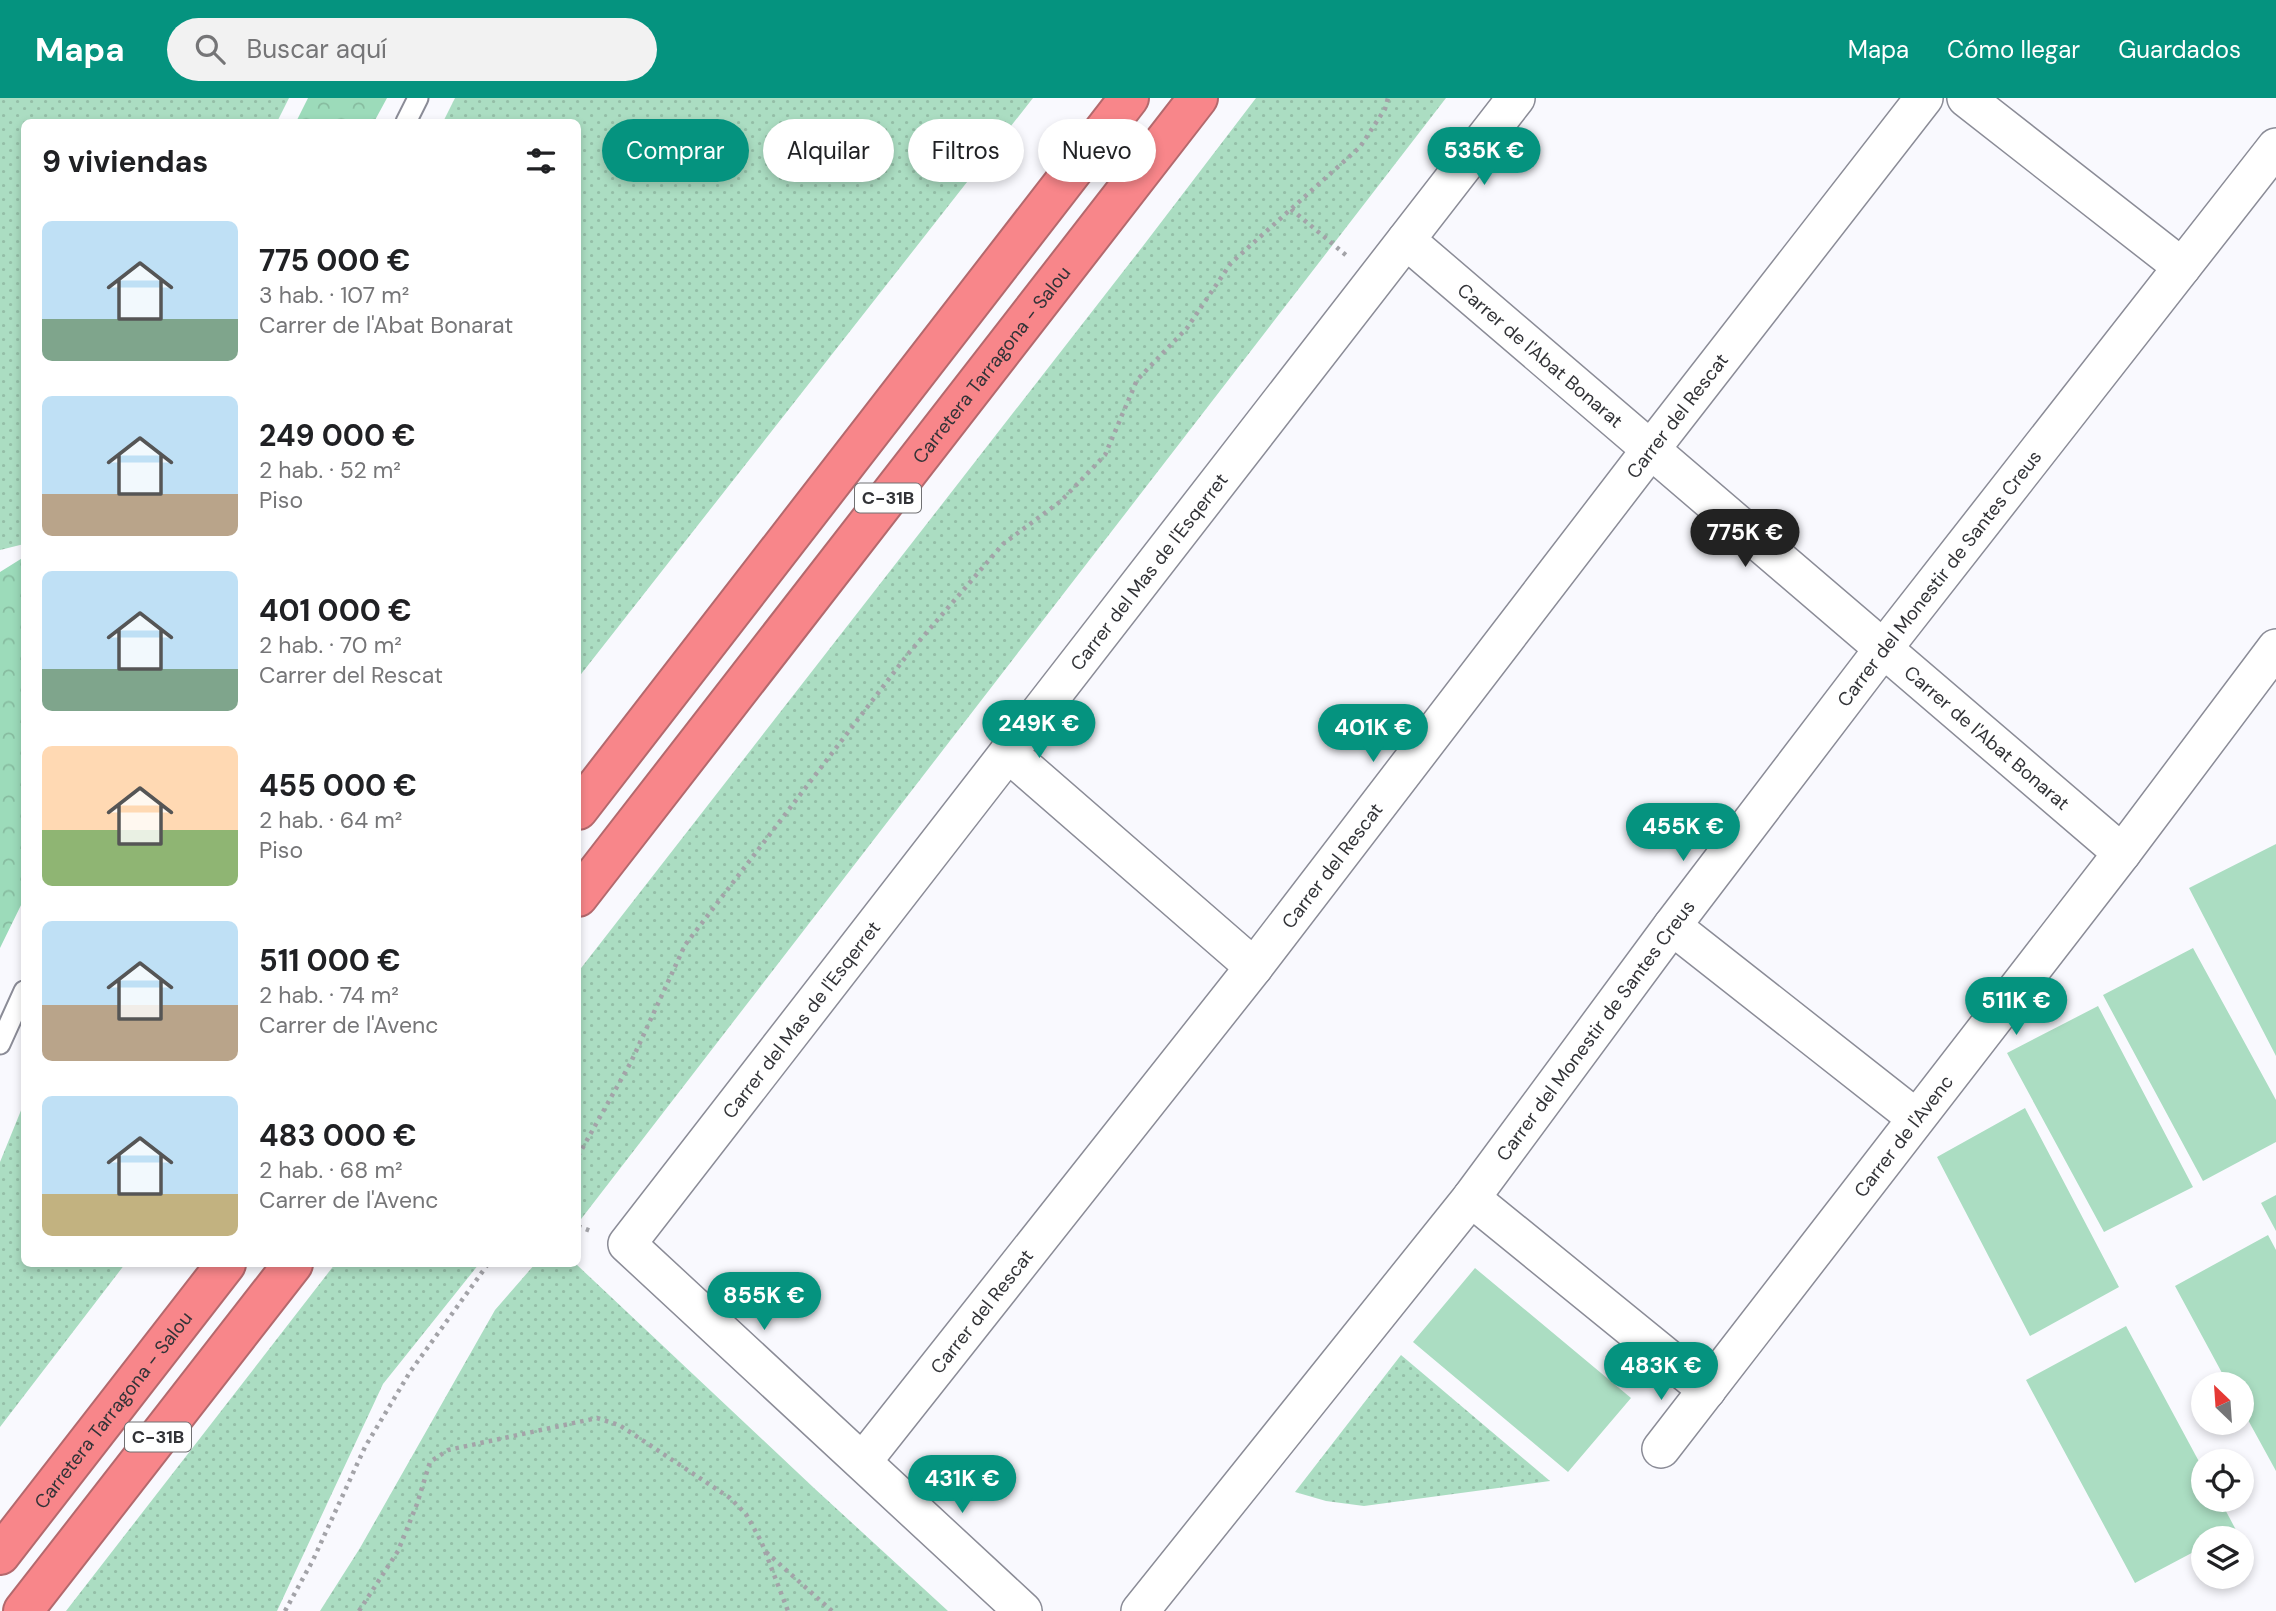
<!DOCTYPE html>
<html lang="es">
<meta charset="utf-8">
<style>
body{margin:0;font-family:"DM Sans",sans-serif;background:#f2f2f2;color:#202124;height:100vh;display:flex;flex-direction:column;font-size:26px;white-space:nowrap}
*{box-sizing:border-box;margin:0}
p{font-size:23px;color:#757577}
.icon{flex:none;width:38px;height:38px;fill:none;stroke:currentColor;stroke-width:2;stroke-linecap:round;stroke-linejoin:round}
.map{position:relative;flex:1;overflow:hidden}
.drawer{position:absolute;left:21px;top:21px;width:560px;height:1148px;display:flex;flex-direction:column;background:#fff;border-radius:10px;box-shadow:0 4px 10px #0003}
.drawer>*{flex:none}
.hud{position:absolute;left:602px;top:21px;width:665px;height:63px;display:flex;gap:14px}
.needle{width:46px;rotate:335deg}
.controls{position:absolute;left:2191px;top:1274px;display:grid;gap:14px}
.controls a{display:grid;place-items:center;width:63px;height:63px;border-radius:50%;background:#fff;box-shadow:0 4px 10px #0003;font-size:35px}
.price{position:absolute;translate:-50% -60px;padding:0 16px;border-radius:24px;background:#05937f;color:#fff;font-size:23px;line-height:46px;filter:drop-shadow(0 2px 4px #0008)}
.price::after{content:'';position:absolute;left:50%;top:42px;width:21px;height:16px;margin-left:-10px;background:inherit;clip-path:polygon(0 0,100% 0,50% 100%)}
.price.active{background:#222;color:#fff}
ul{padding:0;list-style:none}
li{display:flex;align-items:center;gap:21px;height:175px;padding:0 21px}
li span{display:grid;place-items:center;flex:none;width:196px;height:140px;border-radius:10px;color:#555}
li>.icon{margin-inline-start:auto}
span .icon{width:84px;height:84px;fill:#fffc;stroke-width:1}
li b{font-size:30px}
h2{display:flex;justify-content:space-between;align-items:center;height:84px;padding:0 21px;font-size:30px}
.chip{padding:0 24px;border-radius:32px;background:#fff;box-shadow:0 4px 10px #0003;font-size:24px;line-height:63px}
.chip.active{background:#05937f;color:#fff}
header{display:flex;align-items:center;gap:42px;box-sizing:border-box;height:98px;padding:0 35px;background:#05937f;color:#fff}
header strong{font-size:33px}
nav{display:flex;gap:38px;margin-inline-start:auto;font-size:24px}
.search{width:490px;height:63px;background:#f2f2f2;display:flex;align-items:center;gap:18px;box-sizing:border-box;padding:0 24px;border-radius:38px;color:#757577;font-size:26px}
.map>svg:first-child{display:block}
.grass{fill:url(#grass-dots)}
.forest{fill:url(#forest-crowns)}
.garden{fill:#abddc2}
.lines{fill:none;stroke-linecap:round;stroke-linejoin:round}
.lane-casing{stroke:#8b8c97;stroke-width:23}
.street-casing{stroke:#8b8c97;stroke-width:40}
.highway-casing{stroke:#b3696d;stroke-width:42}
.path{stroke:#a3a3a8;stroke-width:4.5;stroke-dasharray:3.5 5;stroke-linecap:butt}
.lane{stroke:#fff;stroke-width:19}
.street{stroke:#fff;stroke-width:37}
.highway{stroke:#f8868a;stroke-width:38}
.labels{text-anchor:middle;stroke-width:5;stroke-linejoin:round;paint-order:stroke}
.shield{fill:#fff;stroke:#707073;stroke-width:2}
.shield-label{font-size:18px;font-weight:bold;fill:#323337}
.street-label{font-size:19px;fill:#323337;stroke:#fff}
</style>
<header>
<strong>Mapa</strong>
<div class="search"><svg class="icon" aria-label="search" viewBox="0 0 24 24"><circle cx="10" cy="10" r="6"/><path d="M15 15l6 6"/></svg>Buscar aquí</div>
<nav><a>Mapa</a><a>Cómo llegar</a><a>Guardados</a></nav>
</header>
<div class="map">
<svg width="2276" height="1513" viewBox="0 0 2276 1513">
<defs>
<pattern id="grass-dots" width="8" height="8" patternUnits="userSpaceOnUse" patternTransform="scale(1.75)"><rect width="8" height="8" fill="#abddc2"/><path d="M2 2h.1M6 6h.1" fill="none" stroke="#94bea7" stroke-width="1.8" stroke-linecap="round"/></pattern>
<pattern id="forest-crowns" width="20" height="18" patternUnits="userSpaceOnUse" patternTransform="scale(1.75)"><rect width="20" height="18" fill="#9cdbba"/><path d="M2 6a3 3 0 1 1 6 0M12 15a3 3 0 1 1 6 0" fill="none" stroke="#87bca0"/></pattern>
</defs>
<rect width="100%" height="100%" fill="#f9f9fe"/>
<path class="grass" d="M0,0H289L277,24H24V446L0,452Z
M455,0H1033L578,580V24H443Z
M1256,0H1446L578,1125V874L1143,148Z
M24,1005V1166H125L0,1329V1064Z
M335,1166H479L383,1286L277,1513H66Z
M535,1166H576L814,1390L948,1513H320L360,1450L495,1212Z
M1401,1257L1550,1383L1364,1408L1326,1403L1295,1394Z"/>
<path class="forest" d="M308,0H387L374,24H296Z
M24,459V801L0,850V474Z"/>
<path class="garden" d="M2276,746V958L2189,790Z
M2193,850L2276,1002V1044L2203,1083L2103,897Z
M2098,908L2193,1089L2104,1134L2007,955Z
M2025,1010L2119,1189L2030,1238L1937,1059Z
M2276,1097V1133L2261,1105Z
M2268,1137L2276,1152V1373L2242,1311V1286H2228L2175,1188Z
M1475,1170L1631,1300L1568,1374L1413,1244Z
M2126,1228L2203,1371V1402H2220L2236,1432L2220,1440H2203V1449L2135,1485L2026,1282Z"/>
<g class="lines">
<defs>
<path id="lane" d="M406,24L418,0
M0,946L24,893"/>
<g id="street">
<path d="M1966,0L2182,169"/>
<path id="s1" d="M1406,142L2122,755"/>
<path d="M1008,655L1254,869"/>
<path d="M1672,828L1916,1020"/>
<path d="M1471,1100L1707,1292"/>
<path id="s2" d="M1661,1351L2122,755L2276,550"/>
<path id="s3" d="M863,1363L1254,869L1651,351L1924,0"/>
<path id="s4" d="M1023,1513L627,1146L1516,0"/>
<path id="s5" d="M1140,1513L1471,1100L1672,828L1883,551L2276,49"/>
</g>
<g id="highway">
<path d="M578,712L1129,0"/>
<path id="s6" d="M578,799L1198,0"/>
<path id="s7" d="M0,1457L226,1166"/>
<path d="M23,1513L293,1166"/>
</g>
</defs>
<use href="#lane" class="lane-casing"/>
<use href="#street" class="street-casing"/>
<use href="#highway" class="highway-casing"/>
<path class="path" d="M1291,111L1347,158
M578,1058L631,964L685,847L908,556L1003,446L1061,403L1105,357L1137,282L1187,230L1231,165L1360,49L1385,11L1388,0
M578,1128L593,1134
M766,1454L832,1513
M285,1513L313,1462L365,1349L410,1274L488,1166
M359,1513L398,1453L417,1406L430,1364L448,1352L597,1320L619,1327L633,1336L730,1400L746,1416L761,1443L788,1513"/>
<use href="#lane" class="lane"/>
<use href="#street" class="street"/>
<use href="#highway" class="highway"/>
</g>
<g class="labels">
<g class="shield">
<rect x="855" y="385.5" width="66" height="29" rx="5"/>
<rect x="125" y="1324.5" width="66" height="29" rx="5"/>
</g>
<g class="shield-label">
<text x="888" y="406">C-31B</text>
<text x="158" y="1345">C-31B</text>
</g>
<g class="street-label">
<text dy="7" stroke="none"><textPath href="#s1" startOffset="177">Carrer de l'Abat Bonarat</textPath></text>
<text dy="7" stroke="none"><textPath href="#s6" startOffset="674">Carretera Tarragona - Salou</textPath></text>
<text dy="7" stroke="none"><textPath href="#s3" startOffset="1325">Carrer del Rescat</textPath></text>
<text dy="7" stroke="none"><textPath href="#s4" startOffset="1391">Carrer del Mas de l'Esqerret</textPath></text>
<text dy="7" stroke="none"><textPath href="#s5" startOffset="1306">Carrer del Monestir de Santes Creus</textPath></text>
<text dy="7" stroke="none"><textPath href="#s1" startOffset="765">Carrer de l'Abat Bonarat</textPath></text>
<text dy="7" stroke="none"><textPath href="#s3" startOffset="758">Carrer del Rescat</textPath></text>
<text dy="7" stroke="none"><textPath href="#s4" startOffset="824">Carrer del Mas de l'Esqerret</textPath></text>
<text dy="7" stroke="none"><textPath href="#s5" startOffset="738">Carrer del Monestir de Santes Creus</textPath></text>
<text dy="7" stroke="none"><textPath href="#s2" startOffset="396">Carrer de l'Avenc</textPath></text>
<text dy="7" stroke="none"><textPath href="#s3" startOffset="191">Carrer del Rescat</textPath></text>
<text dy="7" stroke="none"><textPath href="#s7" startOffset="184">Carretera Tarragona - Salou</textPath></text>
</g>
</g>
</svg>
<div class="controls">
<a><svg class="needle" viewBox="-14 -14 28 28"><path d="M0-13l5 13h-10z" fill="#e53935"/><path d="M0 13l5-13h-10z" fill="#757577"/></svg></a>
<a><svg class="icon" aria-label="locate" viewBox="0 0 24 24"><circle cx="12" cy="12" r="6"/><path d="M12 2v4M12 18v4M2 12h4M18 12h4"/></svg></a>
<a><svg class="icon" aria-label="layers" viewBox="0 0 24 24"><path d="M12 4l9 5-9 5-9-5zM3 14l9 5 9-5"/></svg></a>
</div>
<b class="price" style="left:1484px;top:89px">535K €</b>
<b class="price active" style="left:1745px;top:471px">775K €</b>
<b class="price" style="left:1039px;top:662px">249K €</b>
<b class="price" style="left:1373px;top:666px">401K €</b>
<b class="price" style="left:1683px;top:765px">455K €</b>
<b class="price" style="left:2016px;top:939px">511K €</b>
<b class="price" style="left:764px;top:1234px">855K €</b>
<b class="price" style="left:1661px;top:1304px">483K €</b>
<b class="price" style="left:962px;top:1417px">431K €</b>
<div class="hud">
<a class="chip active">Comprar</a>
<a class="chip">Alquilar</a>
<a class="chip">Filtros</a>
<a class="chip">Nuevo</a>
</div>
<section class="drawer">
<h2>9 viviendas<svg class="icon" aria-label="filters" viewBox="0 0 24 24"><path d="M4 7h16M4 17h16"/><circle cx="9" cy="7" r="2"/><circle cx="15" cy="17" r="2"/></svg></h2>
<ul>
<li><span style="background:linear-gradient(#bfe0f5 70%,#7fa58c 0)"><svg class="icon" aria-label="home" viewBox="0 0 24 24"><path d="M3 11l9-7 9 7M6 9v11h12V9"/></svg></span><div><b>775 000 €</b><p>3 hab. · 107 m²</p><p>Carrer de l'Abat Bonarat</p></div></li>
<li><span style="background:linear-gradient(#bfe0f5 70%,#b9a48a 0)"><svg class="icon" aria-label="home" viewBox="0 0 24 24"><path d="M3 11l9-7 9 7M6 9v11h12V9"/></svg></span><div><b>249 000 €</b><p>2 hab. · 52 m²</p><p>Piso</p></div></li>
<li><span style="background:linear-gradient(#bfe0f5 70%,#7fa58c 0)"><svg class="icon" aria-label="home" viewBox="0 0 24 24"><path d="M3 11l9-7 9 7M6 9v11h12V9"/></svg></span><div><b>401 000 €</b><p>2 hab. · 70 m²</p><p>Carrer del Rescat</p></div></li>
<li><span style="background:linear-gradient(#ffd9b3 60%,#8fb573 0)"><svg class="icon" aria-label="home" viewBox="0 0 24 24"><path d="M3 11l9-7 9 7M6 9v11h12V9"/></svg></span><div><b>455 000 €</b><p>2 hab. · 64 m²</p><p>Piso</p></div></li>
<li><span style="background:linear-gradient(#bfe0f5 60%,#b9a48a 0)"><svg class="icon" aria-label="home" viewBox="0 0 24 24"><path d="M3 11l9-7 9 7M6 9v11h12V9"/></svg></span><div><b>511 000 €</b><p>2 hab. · 74 m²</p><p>Carrer de l'Avenc</p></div></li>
<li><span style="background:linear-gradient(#bfe0f5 70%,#c2b280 0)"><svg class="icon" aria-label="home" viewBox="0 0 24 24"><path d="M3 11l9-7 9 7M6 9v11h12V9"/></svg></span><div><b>483 000 €</b><p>2 hab. · 68 m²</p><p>Carrer de l'Avenc</p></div></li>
</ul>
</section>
</div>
